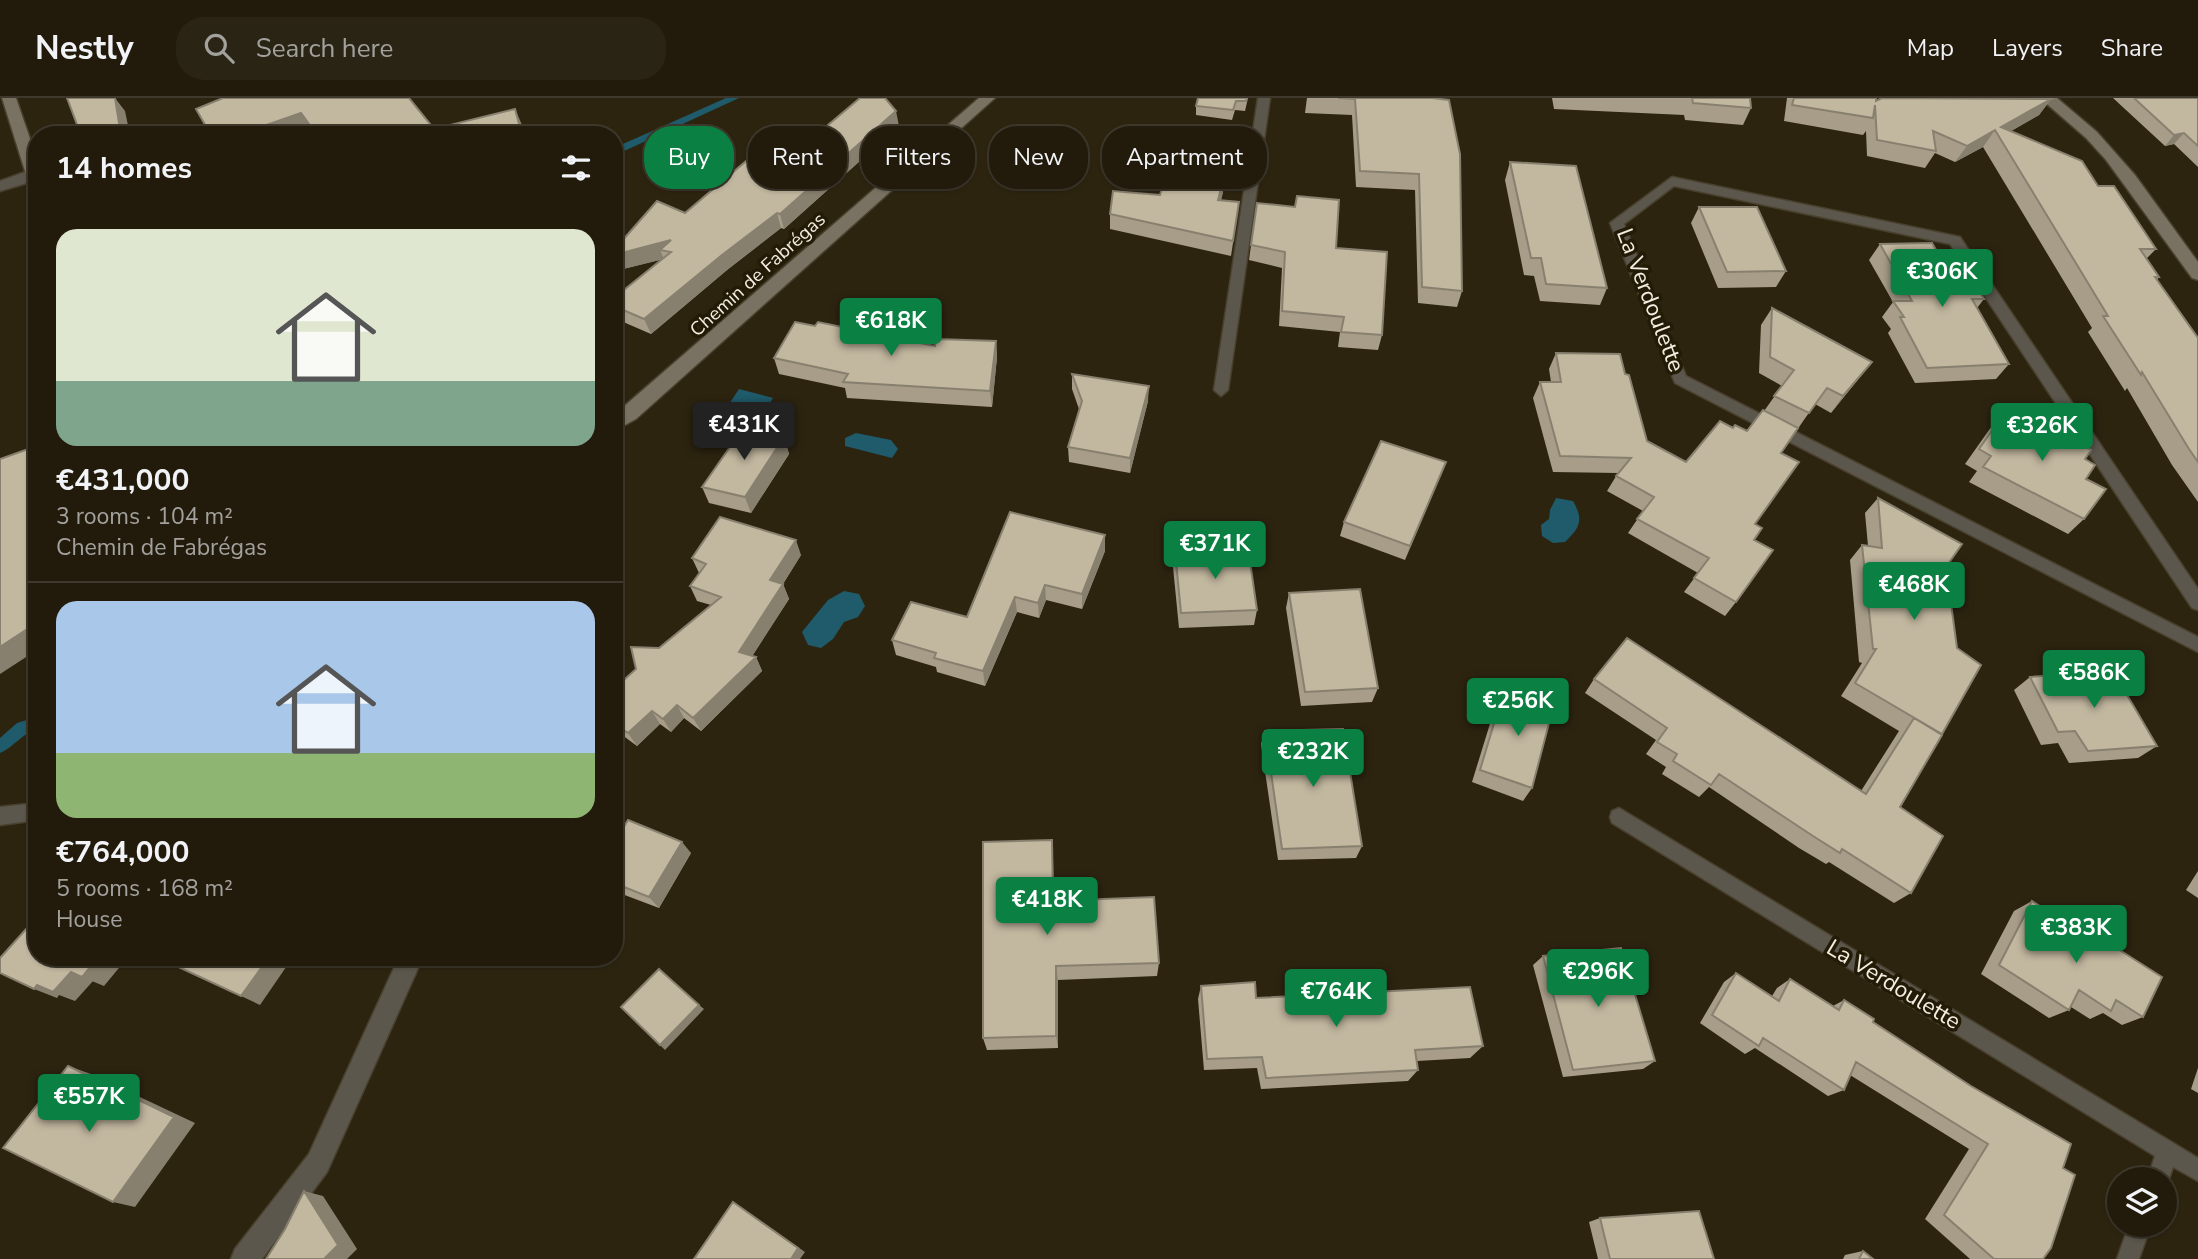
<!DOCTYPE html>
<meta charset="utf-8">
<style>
body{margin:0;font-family:"Nunito Sans",sans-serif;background:#2a2415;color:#f1f3f6;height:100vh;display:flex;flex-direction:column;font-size:26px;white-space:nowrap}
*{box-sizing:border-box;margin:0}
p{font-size:23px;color:#a2a19d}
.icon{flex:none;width:38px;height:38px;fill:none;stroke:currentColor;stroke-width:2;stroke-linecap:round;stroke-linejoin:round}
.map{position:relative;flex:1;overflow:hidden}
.details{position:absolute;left:28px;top:28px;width:595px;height:840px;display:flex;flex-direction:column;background:#221b0c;border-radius:28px;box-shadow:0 2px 5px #0004,0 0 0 2px #3f392d}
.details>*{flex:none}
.top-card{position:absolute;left:644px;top:28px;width:665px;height:63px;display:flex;gap:14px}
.buttons{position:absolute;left:2107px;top:1069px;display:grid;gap:14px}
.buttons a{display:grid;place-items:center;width:70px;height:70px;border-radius:50%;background:#221b0c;box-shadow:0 2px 5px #0004,0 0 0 2px #3f392d;font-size:35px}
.price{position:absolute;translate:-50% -60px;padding:0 16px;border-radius:7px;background:#0b8043;color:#fff;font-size:23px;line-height:46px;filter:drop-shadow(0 2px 4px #0008)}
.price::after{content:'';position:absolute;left:50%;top:42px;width:21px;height:16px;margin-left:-10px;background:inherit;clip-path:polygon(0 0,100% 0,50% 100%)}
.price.active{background:#222;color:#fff}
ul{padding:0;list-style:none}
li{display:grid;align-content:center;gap:14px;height:371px;padding:0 28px}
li+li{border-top:2px solid #3f392d}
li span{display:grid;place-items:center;height:217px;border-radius:21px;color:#555}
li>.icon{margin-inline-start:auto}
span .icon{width:126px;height:126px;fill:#fffc;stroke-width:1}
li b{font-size:30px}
h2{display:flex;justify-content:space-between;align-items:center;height:84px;padding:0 28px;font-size:30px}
.chip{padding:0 24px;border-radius:28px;background:#221b0c;box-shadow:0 2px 5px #0004,0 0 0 2px #3f392d;font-size:24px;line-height:63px}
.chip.active{background:#0b8043;color:#fff}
header{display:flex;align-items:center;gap:42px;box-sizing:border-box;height:98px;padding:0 35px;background:#221b0c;border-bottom:2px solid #3f392d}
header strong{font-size:33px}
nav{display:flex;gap:38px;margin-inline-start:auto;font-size:24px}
.search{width:490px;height:63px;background:#2a2415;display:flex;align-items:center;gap:18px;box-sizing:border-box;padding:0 24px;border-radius:28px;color:#a2a19d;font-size:26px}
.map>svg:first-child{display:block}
.water{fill:#1f5b6b}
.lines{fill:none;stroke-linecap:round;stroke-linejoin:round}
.stream{fill:#1f5b6b;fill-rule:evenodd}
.lane-casing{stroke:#49402d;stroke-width:3}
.street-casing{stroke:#49402d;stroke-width:3}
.secondary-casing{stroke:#49402d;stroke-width:3}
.lane{fill:#5b574d;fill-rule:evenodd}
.street{fill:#5b574d;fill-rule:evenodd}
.secondary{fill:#797262;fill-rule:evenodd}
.wall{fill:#a79d89}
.shaded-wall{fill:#88806f}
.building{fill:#c2b79f;stroke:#88806f;stroke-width:2}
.labels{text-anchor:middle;stroke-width:7;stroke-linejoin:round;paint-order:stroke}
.far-street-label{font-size:19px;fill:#f4eee2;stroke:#241b07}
.street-label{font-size:23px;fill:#f4eee2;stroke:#241b07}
</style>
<header>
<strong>Nestly</strong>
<div class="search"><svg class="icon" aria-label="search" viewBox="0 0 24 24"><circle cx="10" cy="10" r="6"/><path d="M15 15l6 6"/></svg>Search here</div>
<nav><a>Map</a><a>Layers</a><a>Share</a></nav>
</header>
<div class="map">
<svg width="2198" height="1161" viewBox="0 0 2198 1161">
<rect width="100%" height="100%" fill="#2d2410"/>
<path class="water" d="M739,291L773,300L762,317L727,309Z
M856,335L891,342L898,351L892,360L845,348V340Z
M1556,400L1573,403C1584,422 1580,430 1565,444L1553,445L1542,438L1541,427L1549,421L1550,412Z
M844,493L859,496L865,508L858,519L844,524L833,541L821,550L808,547L802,534L828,502Z"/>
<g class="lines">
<path class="stream" d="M726,0H739L622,54L618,62L614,63V50Z
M37,619V631C21,636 14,649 0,655V640L17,625Z"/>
<defs>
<path id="lane" d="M1258,0H1270L1228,292L1221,298L1214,292Z
M1672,79L1960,139L2198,491V512L2192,510L1950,146L1674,88L1624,126L1686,278L2198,539V554L1675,285L1610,125Z
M37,705V722L0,727V709Z
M1619,710L2198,1060V1083L2173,1069L2166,1090L2165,1082H2147L2155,1058L1612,725L1610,719L1612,713Z
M2129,1127H2151L2139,1161H2117Z"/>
<path id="street" d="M28,73H37V82L0,93V83Z
M399,859H423L327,1074L262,1161H231L235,1151L309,1056Z"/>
<path id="secondary" d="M2,0H16L37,61V91L29,86Z
M979,0H995L636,321L614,333V317Z
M2040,0H2057L2097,34L2135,77L2198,164V182L2192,180L2106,62L2086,40Z"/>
</defs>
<use href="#lane" class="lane-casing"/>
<use href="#street" class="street-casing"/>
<use href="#secondary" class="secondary-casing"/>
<use href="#lane" class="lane"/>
<use href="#street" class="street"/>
<use href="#secondary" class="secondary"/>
</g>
<path class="wall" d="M1248,0L1245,13L1235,12L1232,22L1196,17V8Z
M1307,0H1432L1462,193L1457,209L1418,205L1415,92L1356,89L1352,17L1305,15Z
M1552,0H1750L1751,10L1743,27L1685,22L1684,17L1554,11Z
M1787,0H1876V3L2051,1L2039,17L2011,33L2098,88L2156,151L2146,161L2159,179L2157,182L2198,240V404L2172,367L2127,290L2125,293L2088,234L2092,230L1983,49L1955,64L1935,55L1925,70L1867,58L1866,33L1863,37L1784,23Z
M2113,0H2198V69L2174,46L2165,48Z
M899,28L784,131L781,130L727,172L651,236L614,220V200L663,161L615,173L685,115Z
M1510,64L1607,190L1600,207L1540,203L1534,178L1524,177L1505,82Z
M1223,94L1221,102L1237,119L1231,158L1110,131V116L1160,97Z
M1257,105L1336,150L1382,237L1378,252L1338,249L1340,234L1279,228L1282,170L1249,162Z
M1699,109L1786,173L1776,189L1718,190L1691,125Z
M1880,146L1945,167L1984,201L1977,210L2009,266L1996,281L1915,285L1888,235L1891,231L1882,219L1893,204L1869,162Z
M1772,210L1872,264L1831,315L1815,306L1781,355L1755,426L1754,442L1736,504L1725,518L1684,494L1698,475L1628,435L1643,413L1607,393L1618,375L1553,374L1533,300L1540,284H1551L1549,271L1556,255L1625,276L1647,343L1686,364L1733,330L1747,333L1764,313L1782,288L1759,275L1761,227Z
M815,228L935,248L996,243L997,259L992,309L847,300L845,290L779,276L774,260Z
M1072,276L1148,303L1130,375L1069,364L1068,349L1079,311L1072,291Z
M2008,310L2085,361L2086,381L2084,421L2068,436L1969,384L1977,373L1965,366L1994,325Z
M784,339L789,356L751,415L709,405L702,389Z
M1440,378L1405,462L1340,438L1344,424Z
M1878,400L1946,469L1900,709L1911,795L1894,805L1829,764L1826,766L1799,750L1709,689L1699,699L1662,676L1666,669L1646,656L1656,642L1585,595L1594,581L1861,693L1899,633L1841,598L1862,565L1859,564L1850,462L1862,447L1868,448L1865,415Z
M1105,453L1082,511L1046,502L1039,520L1017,514L985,588L937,574L936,569L896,557L892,542L967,519Z
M1175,453L1257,512L1254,527L1179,530L1173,469Z
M801,457L783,486L789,501L752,558L756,559L762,573L701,633L684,620L671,634L660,626L637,648L614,631V591L659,550L711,507L697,503L690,488L699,475L692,460Z
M1289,495L1378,590L1372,604L1301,608L1286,510Z
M2030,579L2157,648L2138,660L2069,665L2058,645L2041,647L2014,592Z
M1505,589L1532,690L1523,703L1472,684L1497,603Z
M1265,633L1362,748L1356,760L1278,762L1261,646Z
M1052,742L1054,803L1159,865L1157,878L1058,882V950L987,952L983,940Z
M614,745L691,755L659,810L614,793Z
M2198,773V800L2186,792Z
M2032,803L2095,844L2102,841L2143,919L2122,927L2103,915L2090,921L2071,909L2069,912L2049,920L1981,876L2014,813Z
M1543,858L1655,963L1643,971L1563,979L1533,867Z
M1736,875L1772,898L1777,890L1790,881L1833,908L1844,902L2063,1070L2043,1161H1970L1925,1121L1969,1051L1850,977L1844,992L1828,998L1755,950L1745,956L1700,925L1724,884Z
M1201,888L1256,900L1483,948L1470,960L1417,963L1418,972L1408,983L1261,991L1257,970L1204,972L1198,901Z
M2198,970V995L2191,991Z
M1600,1120L1714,1161H1598L1589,1124Z
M1863,1153L1873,1161H1843L1845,1157Z"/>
<path class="shaded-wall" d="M115,0L125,13L130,37H121Z
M2051,1L2039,17L1999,40L2001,29Z
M515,11L522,27L525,37H522Z
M896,13L899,28L784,131L780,116Z
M301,15L311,30L293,37H238Z
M1995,32L1983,49L1955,64L1967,48Z
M2184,35L2174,46L2165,48L2174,37Z
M1224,79L1223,94L1217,118L1218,102Z
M777,115L781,130L727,172L651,236L644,221L722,157Z
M671,142L660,152L664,161L615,173L614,170V157Z
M996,243L997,259L992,309L990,293Z
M1872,264L1859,280L1831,315L1843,298Z
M1149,288L1148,303L1130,375V360Z
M784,339L789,356L751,415L745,399Z
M1446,364L1440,378L1405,462L1410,448Z
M1105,437V453L1082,511V496Z
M796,442L801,457L776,497L770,482Z
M783,486L789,501L746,568L739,554Z
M1045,487L1046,502L1039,520L1038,505Z
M1015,499L1017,514L985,588L983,573Z
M26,532L37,540V552L0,576V549Z
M756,559L762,573L701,633L693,620Z
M677,607L684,620L671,634L663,621Z
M652,613L660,626L637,648L628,635Z
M1052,742L1053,759L1054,819L1053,803Z
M682,744L691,755L659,810L649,799Z
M98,859H128L104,888L82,879Z
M269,859H293L260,907L241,898Z
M1056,868L1058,882V950L1056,938Z
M71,874L93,883L75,903L59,897L57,900L34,891L37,887Z
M699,907L704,911L665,952L660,947Z
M68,968L91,976L195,1025L135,1109L113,1104Z
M304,1093L323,1098L357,1151L347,1161H324Z
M733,1104L805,1154L800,1161H791Z"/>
<path class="building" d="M67,0H115L121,37H81Z
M223,0H409L434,31L515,11L522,37H317L301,15L238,37H211L196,11Z
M860,0H885L896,13L780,116L777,115L722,157L644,221L614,208V200L671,154L660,152L671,142L614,157V152L657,103L685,115L752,58L777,70Z
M1198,0H1247L1246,3H1236L1233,12L1196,8Z
M1338,0H1432L1449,2L1460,56L1462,193L1422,189L1419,76L1360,73L1355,1Z
M1692,0H1750L1751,10L1693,5Z
M1794,0H1876V3L1882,0L2051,1L2001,29L2082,63L2098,88H2114L2156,151H2140L2159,179H2155L2198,240V364L2189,351L2142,274L2141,277L2103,218H2108L1995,32L1967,48L1933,33L1936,53L1877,42L1875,7L1873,20L1792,7Z
M2134,0H2198V48L2184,35L2174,37Z
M1510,64L1576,68L1607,190L1546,186L1541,160H1531Z
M1168,70L1224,79L1218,102L1239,104L1233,143L1110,116L1113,93L1160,97Z
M1297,98L1339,102L1336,150L1387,154L1382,237L1341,234L1344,219L1282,213L1285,154L1251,147L1257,105L1295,109Z
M1699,109H1757L1786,173L1727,174Z
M1932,145L1945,167L1963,166L1984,201H1972L2009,266L1927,270L1900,219H1904L1893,203H1912L1880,146Z
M1772,210L1872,264L1843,298L1827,290L1809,315L1774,298L1794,272L1770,259Z
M795,224L815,228L818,224L935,248L936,241L996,243L990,293L843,284L848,276L774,260Z
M1556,255L1620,256L1625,276L1629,277L1647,343L1686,364L1720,323L1733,330L1735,327L1747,333L1763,312L1798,330L1781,355L1799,364L1755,426L1762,430L1754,442L1773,452L1736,504L1694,480L1709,460L1637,421L1654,399L1616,378L1631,360L1560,358L1540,284H1561Z
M1072,276L1149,288L1130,360L1068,349L1082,303Z
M2008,310L2091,352L2085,361L2095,367L2086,381L2106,391L2084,421L1983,369L1991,358L1979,351Z
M744,329L784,339L745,399L702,389Z
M1381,343L1446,364L1410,448L1344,424Z
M37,348V543L33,545L26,532L0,549V361Z
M1878,400L1962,446L1946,469L1957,550L1981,567L1942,636L1855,585L1876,551H1873L1862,447L1882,450Z
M1010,414L1105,437L1082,496L1045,487L1038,505L1015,499L983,573L934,560L936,555L892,542L911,504L967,519Z
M720,419L796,442L770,482L783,486L739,554L756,559L693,620L677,607L663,621L652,613L628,635L614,625V591L636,571L631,549L659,550L721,499L690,488L706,466L692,460Z
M1248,450L1257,512L1181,515L1175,453Z
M1360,491L1378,590L1305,594L1289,495Z
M1627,540L1866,696L1914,620L1942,637L1900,709L1943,738L1911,795L1842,751L1840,755L1813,738L1719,676L1711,687L1673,663L1677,656L1657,644L1667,630L1594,581Z
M2113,573L2157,648L2088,653L2075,633L2058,634L2030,579Z
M1505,589L1554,606L1532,690L1480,672Z
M1343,631L1362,748L1282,751L1265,633Z
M628,722L682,744L649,799L614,785V745Z
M1052,742L1053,803L1154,799L1159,865L1056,868V938L983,940V744Z
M2032,803L2099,846L2102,841L2162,879L2143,919L2116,902L2111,913L2079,892L2069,912L1999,867Z
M36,820L37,859H98L82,879L71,874L53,894L37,887L34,891L0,875V860Z
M1621,850L1655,963L1573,972L1543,858Z
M157,859H269L241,898Z
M659,871L699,907L660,947L621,909Z
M1736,875L1779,903L1790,881L1839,912L1844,902L1874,921L1873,924L1971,988L2071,1046L2063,1070L2075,1077L2051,1150L2043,1161H1994L1944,1117L1988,1046L1856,964L1844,992L1763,940L1759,948L1712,917Z
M1255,884L1256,900L1470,889L1483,948L1415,952L1418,972L1266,980L1262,959L1207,961L1201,888Z
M68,968L174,1019L113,1104L3,1050Z
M304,1093L338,1147L324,1161H266L285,1131Z
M733,1104L798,1150L791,1161H694Z
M1699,1113L1714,1161H1610L1600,1120Z
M1863,1153L1873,1161H1859Z"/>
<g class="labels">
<g class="far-street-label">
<text transform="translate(757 176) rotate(-42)" y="7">Chemin de Fabrégas</text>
</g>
<g class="street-label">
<text transform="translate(1651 202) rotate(69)" y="8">La Verdoulette</text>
<text transform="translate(1894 886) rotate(31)" y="8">La Verdoulette</text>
</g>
</g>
</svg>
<div class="buttons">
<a><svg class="icon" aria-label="layers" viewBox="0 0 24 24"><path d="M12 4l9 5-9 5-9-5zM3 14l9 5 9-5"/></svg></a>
</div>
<b class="price" style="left:1942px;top:211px">€306K</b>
<b class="price" style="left:891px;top:260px">€618K</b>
<b class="price active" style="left:744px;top:364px">€431K</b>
<b class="price" style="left:2042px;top:365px">€326K</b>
<b class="price" style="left:1215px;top:483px">€371K</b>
<b class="price" style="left:1914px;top:524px">€468K</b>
<b class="price" style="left:2094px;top:612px">€586K</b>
<b class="price" style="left:1518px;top:640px">€256K</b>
<b class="price" style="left:1313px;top:691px">€232K</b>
<b class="price" style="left:1047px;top:839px">€418K</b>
<b class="price" style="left:2076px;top:867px">€383K</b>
<b class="price" style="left:1598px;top:911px">€296K</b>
<b class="price" style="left:1336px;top:931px">€764K</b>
<b class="price" style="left:89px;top:1036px">€557K</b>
<div class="top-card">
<a class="chip active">Buy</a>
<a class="chip">Rent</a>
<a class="chip">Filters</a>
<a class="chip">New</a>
<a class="chip">Apartment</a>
</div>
<section class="details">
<h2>14 homes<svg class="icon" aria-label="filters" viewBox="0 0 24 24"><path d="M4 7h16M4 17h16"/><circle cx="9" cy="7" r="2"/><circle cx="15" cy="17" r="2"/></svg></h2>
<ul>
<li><span style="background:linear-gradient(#dfe7d0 70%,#7fa58c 0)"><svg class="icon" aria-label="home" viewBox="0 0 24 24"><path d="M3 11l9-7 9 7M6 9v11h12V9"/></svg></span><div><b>€431,000</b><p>3 rooms · 104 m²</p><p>Chemin de Fabrégas</p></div></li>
<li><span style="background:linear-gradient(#a9c7e8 70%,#8fb573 0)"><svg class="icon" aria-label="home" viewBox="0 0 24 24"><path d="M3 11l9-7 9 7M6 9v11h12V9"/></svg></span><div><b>€764,000</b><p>5 rooms · 168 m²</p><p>House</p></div></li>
</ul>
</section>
</div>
